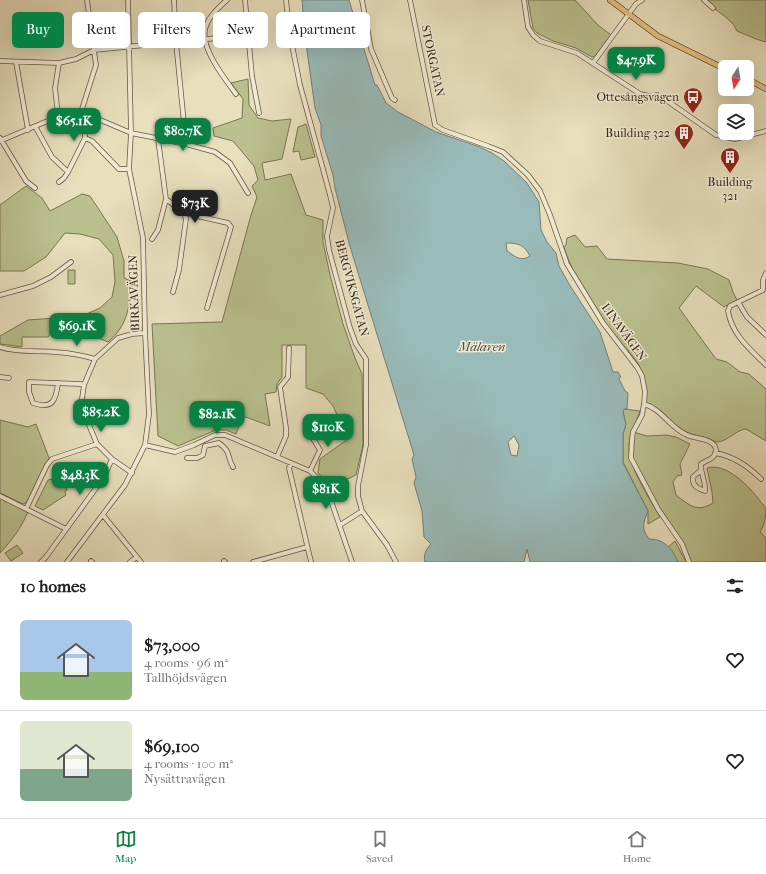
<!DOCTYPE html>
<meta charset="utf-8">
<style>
body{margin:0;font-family:"IM FELL French Canon",serif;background:#f2f2f2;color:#222;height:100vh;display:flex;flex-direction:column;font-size:15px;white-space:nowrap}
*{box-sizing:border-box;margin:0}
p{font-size:13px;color:#767676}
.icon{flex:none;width:22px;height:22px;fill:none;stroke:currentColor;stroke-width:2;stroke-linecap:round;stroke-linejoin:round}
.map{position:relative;height:562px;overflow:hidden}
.panel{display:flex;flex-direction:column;background:#fff;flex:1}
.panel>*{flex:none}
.guide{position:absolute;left:12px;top:12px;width:400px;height:36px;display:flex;gap:8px}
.needle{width:26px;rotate:191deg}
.buttons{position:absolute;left:718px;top:60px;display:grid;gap:8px}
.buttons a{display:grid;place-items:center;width:36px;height:36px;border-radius:6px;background:#fff;box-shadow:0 4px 16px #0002;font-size:20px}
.price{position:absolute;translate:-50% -34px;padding:0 9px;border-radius:8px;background:#0b8043;color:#fff;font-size:13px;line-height:26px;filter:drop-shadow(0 1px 2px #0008)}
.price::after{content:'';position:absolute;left:50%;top:24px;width:12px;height:9px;margin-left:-6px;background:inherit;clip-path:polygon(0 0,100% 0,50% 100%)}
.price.active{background:#222;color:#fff}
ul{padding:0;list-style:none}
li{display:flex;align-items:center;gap:12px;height:100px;padding:0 20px}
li+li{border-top:1px solid #e0e0e0}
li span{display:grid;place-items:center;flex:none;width:112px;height:80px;border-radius:6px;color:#555}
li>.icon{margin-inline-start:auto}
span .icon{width:48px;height:48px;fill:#fffc;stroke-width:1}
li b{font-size:17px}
h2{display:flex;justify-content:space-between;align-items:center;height:48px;padding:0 20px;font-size:17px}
.pill{padding:0 14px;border-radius:6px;background:#fff;box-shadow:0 4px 16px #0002;font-size:14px;line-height:36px}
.pill.active{background:#0b8043;color:#fff}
.tabs{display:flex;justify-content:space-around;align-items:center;height:56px;border-top:1px solid #e0e0e0;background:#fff;font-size:11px;color:#767676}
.tabs a{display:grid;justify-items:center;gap:2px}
.tabs .active{color:#0b8043}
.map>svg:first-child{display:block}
.green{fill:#bac08e;stroke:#7a7553}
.water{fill:#99bbb9;stroke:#738179;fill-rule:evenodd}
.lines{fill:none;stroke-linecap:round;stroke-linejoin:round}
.minor-casing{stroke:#665741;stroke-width:5.5}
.major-casing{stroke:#3a2a18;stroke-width:6}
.minor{stroke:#f0ead4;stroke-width:4}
.major{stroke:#e4c07e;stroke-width:5}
.labels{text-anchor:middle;stroke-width:3;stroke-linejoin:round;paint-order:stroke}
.street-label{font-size:12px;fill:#3a2a18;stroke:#f0ead4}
.poi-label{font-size:12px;fill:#3a2a18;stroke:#f0ead4;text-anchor:end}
.water-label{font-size:13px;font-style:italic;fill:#524e40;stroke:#f0ead4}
</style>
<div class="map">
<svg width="766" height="562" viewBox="0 0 766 562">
<rect width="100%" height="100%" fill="#e8dfbd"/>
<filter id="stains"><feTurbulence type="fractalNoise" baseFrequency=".005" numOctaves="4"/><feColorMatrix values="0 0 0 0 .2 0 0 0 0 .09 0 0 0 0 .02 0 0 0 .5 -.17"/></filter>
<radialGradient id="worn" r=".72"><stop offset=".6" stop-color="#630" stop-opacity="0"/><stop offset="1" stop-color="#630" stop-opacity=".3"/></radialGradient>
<path class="green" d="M528,0H575L598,25L611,35L595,56L592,57L576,48L553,41L537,33L533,28Z
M704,0H766V42L756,39L737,31C735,28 735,26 732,23C724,14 713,9 704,0Z
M248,79L249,105L258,118L272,121L291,119L282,159L262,163L265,180L291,174L306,215L323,220V242L330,275L343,324L355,358L362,374L363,445L356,475L331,487L318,473L320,459L348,439L333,406L323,394L306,388V345H282V377L277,384L276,392L265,394L270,426L243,416L236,434L226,430H216L178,446L158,436L152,324L222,322L251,215L257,197L252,186L258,180L254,166L233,141L214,136L213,128L242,118L243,99L231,83Z
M306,124L315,157L301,160L299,151L293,152L298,127Z
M26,186L42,198L50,211L82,194L90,196L117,237L124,261V278L133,282C128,308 129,324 108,342L96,337L80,334L56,328L48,337H22V347L0,344V336L28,320L82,316L100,308L112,297L115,282L113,255L99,239L80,234L65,233L46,257L24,271H0V205Z
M575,235L585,247L597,246L607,259L678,263L708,269L729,280L733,292L737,300L724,307L696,286L679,308L716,359L727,362L740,372L749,374L766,389V441L746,429C736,430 728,441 718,442C714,442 711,439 707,438C698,436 691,435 683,430C670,422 661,409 646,402C649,365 629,354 608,328C603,321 598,312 593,304C581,284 571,270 564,247L566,245L567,238Z
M68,270H75V284H68Z
M624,409L640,411C636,422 631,432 629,443C627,465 649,498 660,517L648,524V511L623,462V434L626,424L623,412Z
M0,420L28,427L36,424L49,458L27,502L23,504L0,493Z
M633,432L647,436L666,435L676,437L690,444L680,464L682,475L677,476L673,482L676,495C689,505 697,513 713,503L712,492L707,468C726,462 750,487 760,501C761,503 765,506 766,509C766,517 764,526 760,532L766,538V562H689L682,544L672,531L631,458Z
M52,479L65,486L67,490L65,492L66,495L43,510L35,506L48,480Z
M0,498L28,512C21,528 12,540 0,553Z
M675,541L686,562H678L668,547Z
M17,545L23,553L11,561L5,553Z"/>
<path class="water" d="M302,0H349L375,85H377L386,103L398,112L436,132L480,147L492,153L504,161L527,183L539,202L541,230L547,242L556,253L559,266L569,284L600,332L613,372H618L621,377L619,379L625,391L628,393L627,409H624L623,412L626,424L623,434V463L648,511C643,524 641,528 649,539C664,539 672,548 678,562H530L527,549L524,562H425C423,555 426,549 431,544L424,537L422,511L414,483L416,477L412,459L414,455L349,243L335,188L333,175L321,136V125L315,108L305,36ZM506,243C519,243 524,245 530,256C521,262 516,257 507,251ZM514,436L519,445L517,456L511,455L508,442Z"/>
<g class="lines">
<defs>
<path id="minor" d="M174,0L176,42L186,144
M227,0C218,8 207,18 205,30C201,49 225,79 236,94
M245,0L252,76L259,113
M286,0L290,35L300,85L330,195L333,208L327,236L329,250L350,328L356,344L366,359V445L358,486V496L362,511L387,545L396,562
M362,0L371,49L392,98L395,100
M410,0L435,125L443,130L488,146L503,152L528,175L540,191L550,215L567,264L603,323L637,367L642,376L645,392L644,404L642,415L633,432L632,439L631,458L658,509L682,544L689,562
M524,0L528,27L533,35L540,41L577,53L640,94L666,100L716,135L735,139L766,131
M704,0L713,8
M0,61L59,63L76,59L94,50L248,35
M16,62L28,130
M593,63L636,4L642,0
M84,113L131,133L186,144L215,152L230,163L248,193
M36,128L52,157L68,172L64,178L59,182
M0,138L26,181L35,188
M85,138L92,141L119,169H129
M158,139L166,199L184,213L228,223L231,227L207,308
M0,141L57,117L58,115L55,88L59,63
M68,172L85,138L84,113L82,109L96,65L87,0
M152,239L158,230L166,199
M766,273L763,280V290L730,306L728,311C732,335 750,349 766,365
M173,292L179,270L186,219L184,213
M0,295L33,286L51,277L71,262
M738,302L747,317L766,335
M0,347C18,353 37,350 55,352C68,353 82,355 95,359
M0,377L9,378
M58,383C56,400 53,410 33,403L29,392V382L80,384L84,385
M644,404C662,409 670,428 687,435C695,439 715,438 716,450C716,459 706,460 701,464C700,472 706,481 705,491C697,488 692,486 693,477L701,470
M306,427L320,450L310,471
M145,445L175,452L194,445L215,435H225L310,471L320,481L328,492L352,562
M715,453C733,456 749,467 761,479
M277,457L286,436V428L280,387L288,377L289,348
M187,458H197L203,455L205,446L219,443C232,453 226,455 233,467
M291,463L289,468L311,562
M132,473L112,459L97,444L81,406L84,385L95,359L118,338L132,334L145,333
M0,496L66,529
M26,509L47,465L52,459L97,444
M103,515L141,562
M340,525L362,511
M91,561L92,562
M224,561L225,562
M41,562L46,557L104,477L112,459
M67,562L125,485L145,445L149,414L145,332L143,238L129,169L131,133L128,0
M130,562L137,557
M253,562L307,547"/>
<path id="major" d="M610,0L658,36L725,69
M747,79L766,89"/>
</defs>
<use href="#minor" class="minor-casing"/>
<use href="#major" class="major-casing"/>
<use href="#minor" class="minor"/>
<use href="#major" class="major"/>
</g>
<defs>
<symbol id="bus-pin" viewBox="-11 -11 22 30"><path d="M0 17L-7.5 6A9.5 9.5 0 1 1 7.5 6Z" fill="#8f2418" stroke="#f0ead4"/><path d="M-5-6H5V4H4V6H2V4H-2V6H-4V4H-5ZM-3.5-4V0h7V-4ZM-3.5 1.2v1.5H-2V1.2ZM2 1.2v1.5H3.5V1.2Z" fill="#fff"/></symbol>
<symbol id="building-pin" viewBox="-11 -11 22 30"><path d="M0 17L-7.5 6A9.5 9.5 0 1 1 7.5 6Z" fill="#8f2418" stroke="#f0ead4"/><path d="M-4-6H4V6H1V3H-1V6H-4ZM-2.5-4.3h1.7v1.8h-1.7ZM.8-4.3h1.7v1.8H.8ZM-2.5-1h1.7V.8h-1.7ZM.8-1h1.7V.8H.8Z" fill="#fff"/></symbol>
</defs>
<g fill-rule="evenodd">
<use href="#bus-pin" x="682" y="86" width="22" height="30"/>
<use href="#building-pin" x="673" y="122" width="22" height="30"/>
<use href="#building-pin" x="719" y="146" width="22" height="30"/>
</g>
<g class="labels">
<g class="street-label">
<text transform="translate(433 61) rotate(78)" y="4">STORGATAN</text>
<text transform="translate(352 288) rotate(75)" y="4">BERGVIKSGATAN</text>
<text transform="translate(134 293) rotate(-92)" y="4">BIRKAVÄGEN</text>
<text transform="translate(624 332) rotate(54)" y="4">LINAVÄGEN</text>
</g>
<g class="poi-label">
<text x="679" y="101">Ottesångsvägen</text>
<text x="670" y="137">Building 322</text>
<text x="730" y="186" text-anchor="middle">Building<tspan x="730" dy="14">321</tspan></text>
</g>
<g class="water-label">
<text x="482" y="351">Mälaren</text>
</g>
</g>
<rect width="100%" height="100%" filter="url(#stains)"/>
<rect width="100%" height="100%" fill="url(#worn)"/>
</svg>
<div class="buttons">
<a><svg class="needle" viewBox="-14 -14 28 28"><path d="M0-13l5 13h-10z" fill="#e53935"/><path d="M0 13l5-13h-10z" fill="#767676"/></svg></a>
<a><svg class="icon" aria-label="layers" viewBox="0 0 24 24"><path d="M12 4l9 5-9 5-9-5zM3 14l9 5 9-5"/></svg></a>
</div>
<b class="price" style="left:636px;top:81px">$47.9K</b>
<b class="price" style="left:74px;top:142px">$65.1K</b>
<b class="price" style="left:183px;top:152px">$80.7K</b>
<b class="price active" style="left:195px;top:224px">$73K</b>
<b class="price" style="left:77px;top:347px">$69.1K</b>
<b class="price" style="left:101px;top:433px">$85.2K</b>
<b class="price" style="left:217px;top:435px">$82.1K</b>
<b class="price" style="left:328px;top:448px">$110K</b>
<b class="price" style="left:80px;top:496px">$48.3K</b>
<b class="price" style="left:326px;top:510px">$81K</b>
<div class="guide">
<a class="pill active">Buy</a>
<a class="pill">Rent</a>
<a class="pill">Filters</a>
<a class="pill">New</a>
<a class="pill">Apartment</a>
</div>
</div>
<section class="panel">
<h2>10 homes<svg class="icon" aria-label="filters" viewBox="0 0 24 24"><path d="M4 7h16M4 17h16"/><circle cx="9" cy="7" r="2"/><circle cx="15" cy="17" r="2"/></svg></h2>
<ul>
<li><span style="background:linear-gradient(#a9c7e8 65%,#8fb573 0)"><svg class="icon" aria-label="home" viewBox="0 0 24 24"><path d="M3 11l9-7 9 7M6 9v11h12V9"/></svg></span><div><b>$73,000</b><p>4 rooms · 96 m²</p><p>Tallhöjdsvägen</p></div><svg class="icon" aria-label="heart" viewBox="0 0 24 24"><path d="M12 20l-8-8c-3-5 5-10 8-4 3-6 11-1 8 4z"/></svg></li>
<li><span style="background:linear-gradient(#dfe7d0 60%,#7fa58c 0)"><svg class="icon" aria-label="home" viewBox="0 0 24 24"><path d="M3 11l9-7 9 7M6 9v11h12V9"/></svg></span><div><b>$69,100</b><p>4 rooms · 100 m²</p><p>Nysättravägen</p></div><svg class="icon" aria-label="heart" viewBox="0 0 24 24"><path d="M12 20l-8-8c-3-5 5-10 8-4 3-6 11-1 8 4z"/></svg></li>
</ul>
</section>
<nav class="tabs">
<a class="active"><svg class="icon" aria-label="map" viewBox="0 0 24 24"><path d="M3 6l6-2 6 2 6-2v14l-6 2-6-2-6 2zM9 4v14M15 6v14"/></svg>Map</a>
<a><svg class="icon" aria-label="saved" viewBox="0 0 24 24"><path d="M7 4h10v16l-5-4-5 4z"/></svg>Saved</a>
<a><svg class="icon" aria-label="home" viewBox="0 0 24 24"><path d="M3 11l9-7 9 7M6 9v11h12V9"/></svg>Home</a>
</nav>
